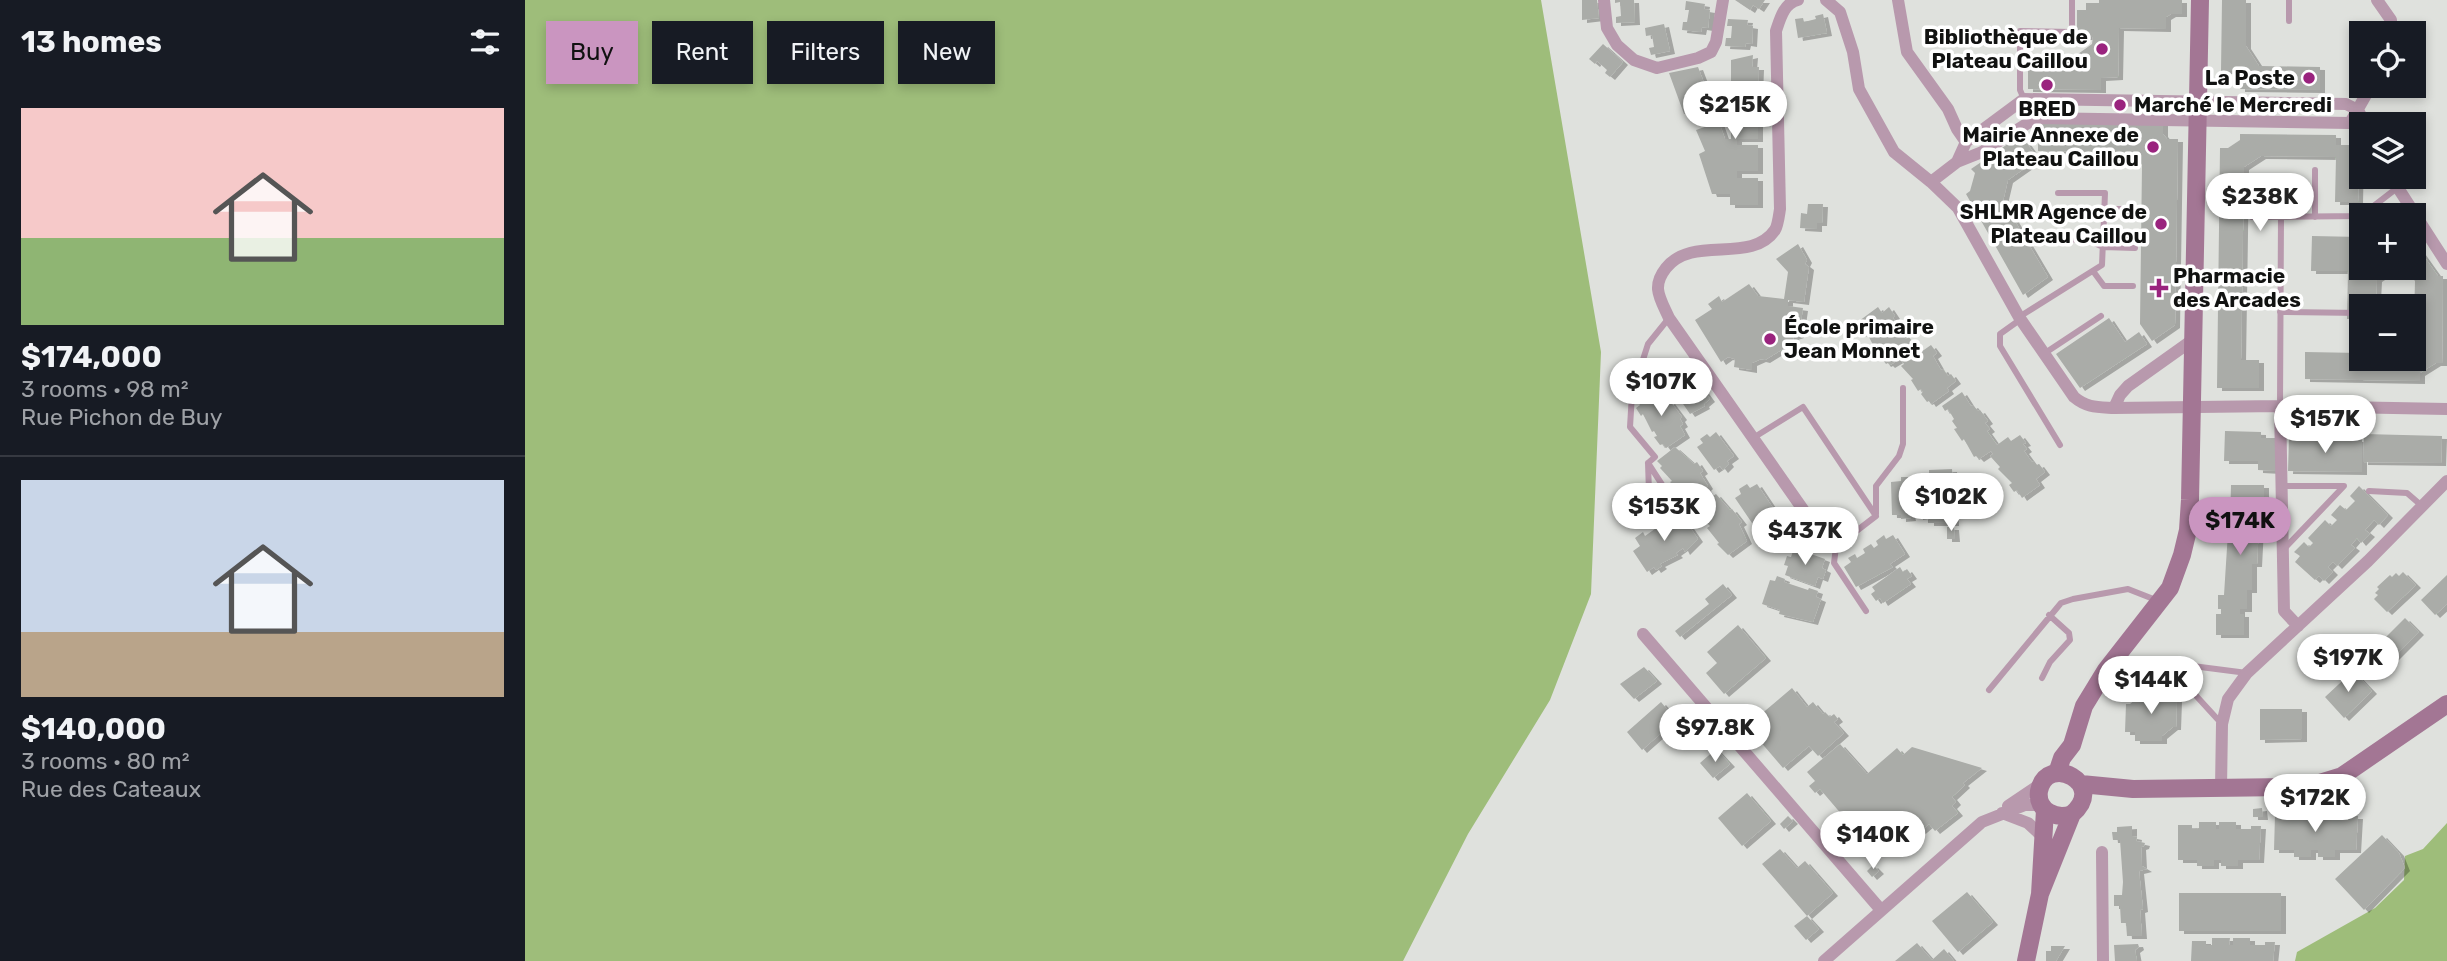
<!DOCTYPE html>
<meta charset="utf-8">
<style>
body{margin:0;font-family:Rubik,sans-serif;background:#242831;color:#f1f3f6;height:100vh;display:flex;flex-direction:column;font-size:26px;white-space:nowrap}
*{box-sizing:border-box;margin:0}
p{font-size:23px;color:#9ea1a6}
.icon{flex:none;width:38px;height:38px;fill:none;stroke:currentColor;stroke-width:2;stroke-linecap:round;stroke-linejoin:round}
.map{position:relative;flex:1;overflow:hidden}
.details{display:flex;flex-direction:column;background:#171b24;width:525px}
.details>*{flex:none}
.guide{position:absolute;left:21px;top:21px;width:665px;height:63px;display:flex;gap:14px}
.controls{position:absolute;left:1824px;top:21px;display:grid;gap:14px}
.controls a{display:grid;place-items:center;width:77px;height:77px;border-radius:0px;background:#171b24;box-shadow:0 4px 10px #0003;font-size:35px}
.price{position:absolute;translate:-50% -60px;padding:0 16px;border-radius:24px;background:#fff;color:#222;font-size:23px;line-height:46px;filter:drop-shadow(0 2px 4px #0008)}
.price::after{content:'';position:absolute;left:50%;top:42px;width:21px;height:16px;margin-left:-10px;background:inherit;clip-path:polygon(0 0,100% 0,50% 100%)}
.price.current{background:#ca95c0;color:#111}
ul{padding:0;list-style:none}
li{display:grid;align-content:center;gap:14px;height:371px;padding:0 21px}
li+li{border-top:2px solid #363941}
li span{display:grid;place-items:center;height:217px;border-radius:0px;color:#555}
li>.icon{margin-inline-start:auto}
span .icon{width:126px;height:126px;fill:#fffc;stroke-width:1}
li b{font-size:30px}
h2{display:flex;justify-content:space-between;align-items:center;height:84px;padding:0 21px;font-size:30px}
.chip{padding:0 24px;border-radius:0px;background:#171b24;box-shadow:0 4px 10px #0003;font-size:24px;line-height:63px}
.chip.current{background:#ca95c0;color:#111}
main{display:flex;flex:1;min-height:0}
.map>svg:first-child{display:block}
.green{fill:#9ebd7a}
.building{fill:#aaaca8;filter:url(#shadow)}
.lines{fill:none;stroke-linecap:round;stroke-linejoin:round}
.lane{stroke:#b899ad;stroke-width:6}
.street{stroke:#b899ad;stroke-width:12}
.secondary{stroke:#a37694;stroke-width:18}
.poi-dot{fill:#9a237e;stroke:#fff;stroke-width:2.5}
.labels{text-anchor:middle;stroke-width:7;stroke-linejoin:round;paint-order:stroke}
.poi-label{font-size:21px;font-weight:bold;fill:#111211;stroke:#fff;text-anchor:end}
</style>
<main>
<section class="details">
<h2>13 homes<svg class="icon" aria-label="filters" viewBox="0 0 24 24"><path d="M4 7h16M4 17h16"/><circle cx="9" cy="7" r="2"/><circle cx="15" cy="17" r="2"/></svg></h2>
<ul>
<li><span style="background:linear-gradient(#f6c9c9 60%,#8fb573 0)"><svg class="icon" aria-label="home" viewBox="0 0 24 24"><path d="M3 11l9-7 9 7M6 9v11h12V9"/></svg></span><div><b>$174,000</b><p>3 rooms · 98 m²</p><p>Rue Pichon de Buy</p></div></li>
<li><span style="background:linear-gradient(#c9d6e8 70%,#b9a48a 0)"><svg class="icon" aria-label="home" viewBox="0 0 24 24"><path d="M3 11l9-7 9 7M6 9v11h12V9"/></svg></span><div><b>$140,000</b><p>3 rooms · 80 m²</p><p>Rue des Cateaux</p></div></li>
</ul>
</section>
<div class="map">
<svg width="1922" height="961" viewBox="0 0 1922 961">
<defs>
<filter id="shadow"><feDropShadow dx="5" dy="3" stdDeviation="0" flood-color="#0004"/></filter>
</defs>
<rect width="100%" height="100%" fill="#dfe1dd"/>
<path class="green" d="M0,0H1016L1076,352L1066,594L1025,700L943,834L878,961H0Z
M1922,823V961H1770L1772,952L1850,908L1879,880L1880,856L1898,849Z"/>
<path class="building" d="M1057,0H1072L1074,18L1057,20Z
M1090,0H1109L1110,22L1091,23V17L1096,16L1095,2L1090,3Z
M1210,0H1240L1234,9L1228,5L1225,10Z
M1574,0H1657V14H1646L1641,17V29L1594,28L1593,77L1576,78V90L1503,89V63L1539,64L1567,44L1568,37H1552V10H1561V3H1574Z
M1697,0H1721V46L1734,66L1795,67V90L1715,89V80L1709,71H1696Z
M1161,1L1180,4L1179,9L1185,10L1183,28L1177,27L1176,32L1157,30L1158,22H1162L1164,10H1160Z
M1298,14L1302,33L1273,38L1270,19L1278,18L1279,22L1291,19L1290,16Z
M1203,19L1223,20L1222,25L1228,26L1227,44L1221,43L1220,47L1200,46L1201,38H1206L1207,26H1202Z
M1139,24L1145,51L1126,55L1124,48L1129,47L1127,35L1121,36L1120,28Z
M1078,44L1098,62L1085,77L1080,73L1082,70L1072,61L1070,64L1064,59Z
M1228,55L1227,67H1234L1233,93H1213V101H1233V139H1212V145H1233V171H1212V178H1233V205H1205V194H1187L1174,154L1180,151L1171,130L1194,122L1200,139H1206V60Z
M1173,67L1187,104L1159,114L1144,73Z
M1513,121L1638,123V134L1642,139H1653L1650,325L1627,341L1615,324L1617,165L1609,152L1513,151Z
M1715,134L1811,135V145H1834L1833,202H1810L1811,157L1736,156L1719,167L1716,360H1734V388H1692L1695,148H1703L1715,140Z
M1496,135L1513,159L1483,180L1478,201L1523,277L1498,295L1441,194L1445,191L1450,173L1446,169Z
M1283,204H1298L1297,223H1292V229L1275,228L1276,213L1282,214Z
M1787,236L1836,237V268H1869L1852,279L1851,298H1833L1832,319H1822L1823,271H1786Z
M1888,241L1913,276H1918L1917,363H1911L1895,373V381L1780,379V352L1836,353V359H1888L1890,281L1879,268H1888Z
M1273,244L1282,260L1280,264L1284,267L1279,302L1263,300V306L1278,308L1274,335L1268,337L1269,342L1240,360L1236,359L1227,363V370L1209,367L1210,359L1203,357L1196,362L1170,320L1187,309L1183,304L1194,296L1197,302L1224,284L1233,296L1259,299L1263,272L1251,259Z
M1353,307L1357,313L1364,307L1370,316L1368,318L1371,323L1369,324L1376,334L1381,339L1384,337L1389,344L1381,349L1384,352L1392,346L1396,352L1406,345L1412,353L1408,356L1416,370L1418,369L1423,376L1426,374L1431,381L1422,388L1424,391L1406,404L1404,401L1402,402L1396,394L1398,392L1396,389L1393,391L1386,380L1388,379L1376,366L1379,364L1375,359L1365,365L1363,363L1361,364L1355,356L1357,355L1353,349L1351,351L1343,335L1341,337L1335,328L1338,326L1334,321Z
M1584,318L1600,342L1614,332L1622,344L1555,388L1531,354Z
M1167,374L1185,399L1179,404L1180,406L1165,414L1147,388L1154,384L1152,381Z
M1127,388L1137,399L1139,398L1142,403L1145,401L1157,417L1155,419L1158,424L1155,426L1160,435L1141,448L1138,444L1135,445L1129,437L1132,436L1129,431L1127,432L1118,414L1116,416L1111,408L1115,405L1111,399Z
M1437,392L1446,406L1448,405L1453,411L1455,410L1463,421L1460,423L1465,429L1462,431L1472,445L1483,437L1486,441L1495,435L1501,443L1498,444L1502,449L1499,451L1507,462L1509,461L1512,465L1514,464L1520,472L1511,479L1515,485L1497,498L1492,490L1489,492L1484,485L1487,483L1473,469L1475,467L1465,456L1468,454L1466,451L1454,459L1451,456L1449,457L1439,439L1437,441L1429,429L1432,428L1427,421L1429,419L1423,409L1420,411L1417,406Z
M1700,431L1736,432V438H1751V471L1733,470V461H1699Z
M1191,432L1209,456L1202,461L1204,464L1198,470L1195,466L1189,470L1172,447L1178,443L1175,439L1182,434L1185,437Z
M1839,434L1917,436L1916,463L1838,462Z
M1764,438L1837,439V472L1763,471Z
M1150,447L1169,464L1172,462L1178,471L1175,473L1183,486L1181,488L1184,493L1167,506L1164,502L1161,504L1155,495L1157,494L1145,482L1147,481L1135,468L1137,466L1132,461Z
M1427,469L1428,485H1431V491H1433L1434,503H1428L1429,523H1404V519L1398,520V510H1401V484H1398L1397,475H1404V470Z
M1376,477H1384V482L1394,481L1395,514H1385L1386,518L1376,519V515H1367L1366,482L1376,481Z
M1222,484L1225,488L1232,484L1248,508L1241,513L1244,516L1236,522L1233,518L1227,523L1210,498L1216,494L1214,489Z
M1706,485H1739V525H1734L1732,564H1727V590H1722V609H1715V614H1719V635H1691V614H1696V609H1693V595H1699L1703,532H1708L1709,524H1705Z
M1834,486L1863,515L1854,525L1849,520L1840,530L1845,534L1836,543L1832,538L1826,545L1830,548L1812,566L1808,562L1803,567L1808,572L1799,581L1794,576L1790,580L1770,562L1775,556L1769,552L1779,542L1784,547L1788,543L1783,538L1800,520L1806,526L1812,520L1806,515L1815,505L1821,510L1830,501L1825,496Z
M1191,494L1205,510L1207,509L1217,522L1214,524L1222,541L1203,555L1192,544L1194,543L1182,528L1185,526L1173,514L1176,513L1172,507Z
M1146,514L1153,524L1160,520L1173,539L1160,552L1158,548L1151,553L1153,555L1135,564L1137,566L1131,570L1129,567L1122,572L1108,551L1115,546L1110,538L1118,532L1120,536L1141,521L1139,519Z
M1422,527H1429L1430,539H1422Z
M1260,535L1269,539L1266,548L1257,544Z
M1359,535L1361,539L1368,535L1380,554L1365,564L1368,567L1331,587L1319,567L1326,562L1323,558L1330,554L1332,558L1340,553L1338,549L1346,544L1349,548L1353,545L1351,541Z
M1269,548L1300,559L1297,568L1301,570L1298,579L1293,577L1290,586L1260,575L1263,566L1259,565L1262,556L1266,557Z
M1375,567L1378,572L1382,569L1387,576L1382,579L1386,584L1358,603L1355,598L1351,601L1346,594L1350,591L1347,587Z
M1878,572L1891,585L1862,612L1849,599L1853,595L1850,593L1854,589L1852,587L1865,575L1867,577L1871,573L1874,576Z
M1922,575V604L1910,615L1896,600Z
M1252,576L1260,579L1259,582L1283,590L1284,588L1293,591L1291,597L1296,599L1288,622L1254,614L1255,610L1237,604L1245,580L1250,581Z
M1198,584L1207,595L1155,637L1150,631L1184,604L1180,599Z
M1880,618L1894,632L1866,660L1852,646Z
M1213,625L1241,658L1199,694L1181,673L1192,663L1182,652Z
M1119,667L1132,681L1109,699L1095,684Z
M1828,671L1847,691L1819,718L1800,697Z
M1267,688L1282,707L1288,702L1298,714L1300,712L1305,717L1309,714L1313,719L1309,722L1319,733L1293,756L1284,746L1258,768L1222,726Z
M1616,691L1645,692V699H1652L1651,727H1648L1637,736V741H1610V732H1600L1601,704H1605L1616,695Z
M1136,702L1151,720L1117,750L1102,732Z
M1735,709H1777V739L1735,740Z
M1315,744L1342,774L1372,748L1378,755L1387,747L1457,768L1438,783L1440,785L1427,797L1431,802L1427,806L1433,813L1410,831L1404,824L1378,846L1354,817L1320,846L1315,841L1329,829L1295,789L1290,793L1284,786L1290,781L1282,772Z
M1191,749L1205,764L1188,778L1175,763Z
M1222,793L1246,821L1217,846L1193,818Z
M1737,808L1738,817H1728V809Z
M1770,812H1788V819H1791V812H1808V819L1823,820V816H1833L1831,850H1810V857H1793V850H1786V857H1769V850H1749L1750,815H1764V819H1770Z
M1263,816L1268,821L1259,829L1255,824Z
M1674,822H1691V829H1694V822H1711V829H1726V826H1736L1734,860H1713V866H1696V860H1689V866H1672V860H1653V825H1667V829L1674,828Z
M1607,826V836L1612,837L1611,841L1620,843L1619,846L1616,847L1617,866L1622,869L1614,871L1618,909L1615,910L1617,936H1602L1601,923H1596L1595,906H1589V895H1597L1598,882L1595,840H1588L1587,832H1592V827Z
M1857,835L1874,853L1880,868L1839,910L1810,879Z
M1255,849L1272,868L1280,861L1308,893L1282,916L1237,864Z
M1348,865L1354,871L1347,877L1342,871Z
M1442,892L1468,922L1433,952L1407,921Z
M1654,893H1756V931H1654Z
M1282,916L1294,929L1281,940L1269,926Z
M1687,938H1705L1704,945H1708V938H1725V945H1740V942H1750L1748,961H1666L1667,941H1681V945H1687Z
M1392,943L1407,960L1419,949L1429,961H1370Z
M1613,944L1614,947L1610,950L1612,961H1590L1589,945Z
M1526,946H1540L1531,961H1521V951H1526Z"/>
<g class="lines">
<path class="lane" d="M1764,0V21
M1499,99L1495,90V31L1547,32V0
M1790,170V217
M1579,209H1610
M1837,215L1872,188
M1727,217L1836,216
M1529,239L1563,240L1578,247L1610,248
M1568,271L1579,286H1608
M1755,312L1836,313
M1494,317L1577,265L1580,193H1533
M1496,319L1475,334V346L1535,445
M1520,353L1576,316
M1755,406L1756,217
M1228,438L1278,407L1351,516L1321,539L1298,538
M1123,463L1125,521L1149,503L1123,463L1130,457L1105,427L1107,394L1123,344L1144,318
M1757,486H1819L1759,549
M1844,491L1882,493L1897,506
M1351,514V486L1374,456L1378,444V388
M1244,532L1276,508
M1312,539L1309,563L1341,611
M1517,678L1525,662L1545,640L1544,633L1524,615
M1464,690L1536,603L1548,599L1603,589L1631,600
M1696,723L1653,676V669L1660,665L1722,673"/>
<path class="street" d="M1079,0L1082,28L1092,45L1109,60L1132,68L1173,58L1186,52L1191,42L1198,0
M1273,0C1259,3 1255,19 1251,31L1255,209C1254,215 1253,225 1250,230C1226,265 1168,234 1141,268C1126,287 1135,298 1144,318L1298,538
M1301,0L1315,12L1328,52L1334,89L1369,152L1406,182L1433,208L1494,317L1549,397C1562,408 1573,407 1589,408L1755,406L1922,409
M1373,0L1382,52L1423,109L1432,129L1441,142
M1852,0L1866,20V33
M1833,110L1840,124
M1432,162L1441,142L1499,99L1821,104L1833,110
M1866,177L1922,264
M1406,182L1432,162L1457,152L1511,118L1825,123L1846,86
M1755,406L1759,611L1773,626
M1589,408L1595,395L1603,386L1669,339
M1118,634L1356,910
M1696,788L1697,724L1703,699L1722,673L1843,561L1922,481
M1483,806L1517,783
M1477,813L1503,823L1519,838
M1577,852L1578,961
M1299,961L1457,822L1500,805H1516"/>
<path class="secondary" d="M1532,773L1537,758L1547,745L1559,706L1581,670L1645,588L1657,555L1663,530L1665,500L1675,0
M1556,784L1608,789L1763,787L1791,784L1817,776L1922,704
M1515,894L1547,814C1583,784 1522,752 1514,791C1511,811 1532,820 1547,814
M1501,961L1515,894L1520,810"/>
</g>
<g class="poi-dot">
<circle cx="1577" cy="49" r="7"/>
<circle cx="1784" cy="78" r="7"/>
<circle cx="1522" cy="85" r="7"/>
<circle cx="1595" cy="105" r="7"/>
<circle cx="1628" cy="147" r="7"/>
<circle cx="1636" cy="224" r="7"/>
<path d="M1630.5 277.5h7v7h7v7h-7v7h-7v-7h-7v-7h7z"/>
<circle cx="1245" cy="339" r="7"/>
</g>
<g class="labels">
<g class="poi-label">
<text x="1563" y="44">Bibliothèque de<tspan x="1563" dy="24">Plateau Caillou</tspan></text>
<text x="1770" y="85">La Poste</text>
<text x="1609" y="112" text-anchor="start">Marché le Mercredi</text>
<text x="1522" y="116" text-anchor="middle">BRED</text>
<text x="1614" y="142">Mairie Annexe de<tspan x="1614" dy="24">Plateau Caillou</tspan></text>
<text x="1622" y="219">SHLMR Agence de<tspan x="1622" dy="24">Plateau Caillou</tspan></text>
<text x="1648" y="283" text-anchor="start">Pharmacie<tspan x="1648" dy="24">des Arcades</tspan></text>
<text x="1259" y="334" text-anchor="start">École primaire<tspan x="1259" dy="24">Jean Monnet</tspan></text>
</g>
</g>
</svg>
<div class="controls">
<a><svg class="icon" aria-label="locate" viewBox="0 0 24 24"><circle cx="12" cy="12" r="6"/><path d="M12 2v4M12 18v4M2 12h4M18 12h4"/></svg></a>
<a><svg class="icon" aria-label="layers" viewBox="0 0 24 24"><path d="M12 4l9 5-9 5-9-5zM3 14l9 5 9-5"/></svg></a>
<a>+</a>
<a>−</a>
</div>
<b class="price" style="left:1210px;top:141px">$215K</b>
<b class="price" style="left:1735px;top:233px">$238K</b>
<b class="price" style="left:1136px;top:418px">$107K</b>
<b class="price" style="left:1800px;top:455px">$157K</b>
<b class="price" style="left:1426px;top:533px">$102K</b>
<b class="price" style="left:1139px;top:543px">$153K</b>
<b class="price current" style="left:1715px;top:557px">$174K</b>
<b class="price" style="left:1280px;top:567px">$437K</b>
<b class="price" style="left:1823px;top:694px">$197K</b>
<b class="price" style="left:1626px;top:716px">$144K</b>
<b class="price" style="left:1190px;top:764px">$97.8K</b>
<b class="price" style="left:1790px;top:834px">$172K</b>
<b class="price" style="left:1348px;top:871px">$140K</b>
<div class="guide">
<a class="chip current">Buy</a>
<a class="chip">Rent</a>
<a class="chip">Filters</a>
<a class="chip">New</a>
</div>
</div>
</main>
